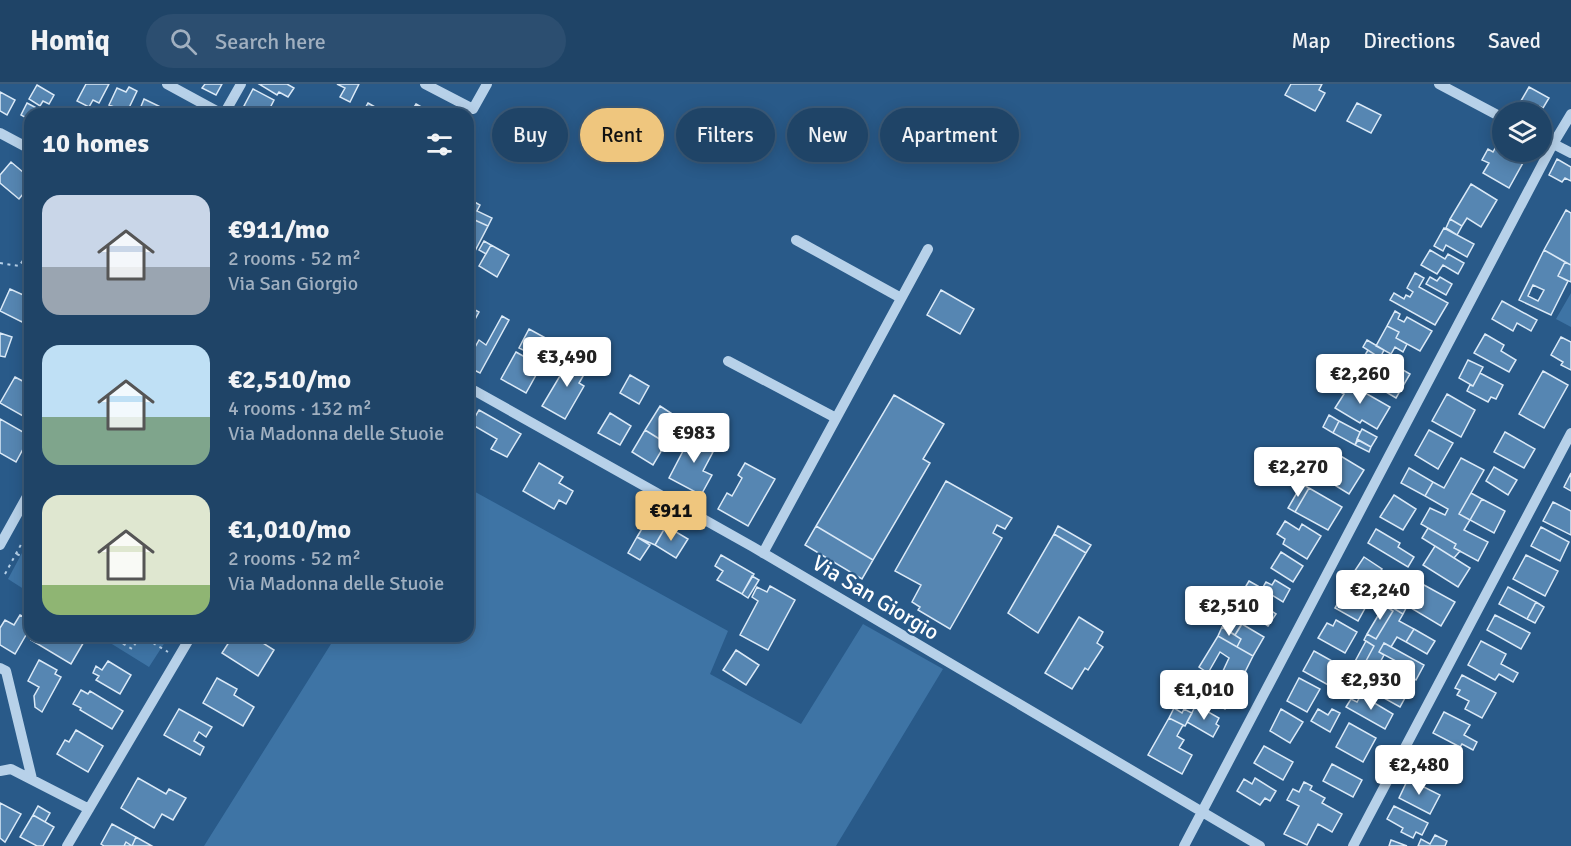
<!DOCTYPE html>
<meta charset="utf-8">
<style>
body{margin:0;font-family:Signika,sans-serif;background:#2c4e70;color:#f1f3f6;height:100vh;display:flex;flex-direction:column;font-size:22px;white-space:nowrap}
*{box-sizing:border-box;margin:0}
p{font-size:20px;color:#a1b0c0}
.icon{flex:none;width:33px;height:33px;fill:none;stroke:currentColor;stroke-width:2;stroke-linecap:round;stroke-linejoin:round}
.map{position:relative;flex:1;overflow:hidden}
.panel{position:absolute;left:24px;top:24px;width:450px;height:534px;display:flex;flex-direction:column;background:#1f4467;border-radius:18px;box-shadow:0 3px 15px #0003,0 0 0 2px #3c5c7b}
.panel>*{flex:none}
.hud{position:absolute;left:492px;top:24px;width:570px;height:54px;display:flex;gap:12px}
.tools{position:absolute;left:1492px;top:18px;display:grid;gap:12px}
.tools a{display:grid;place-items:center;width:60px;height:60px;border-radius:50%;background:#1f4467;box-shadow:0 3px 15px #0003,0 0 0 2px #3c5c7b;font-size:30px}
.price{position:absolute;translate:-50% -51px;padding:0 14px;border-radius:6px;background:#fff;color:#222;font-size:20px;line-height:39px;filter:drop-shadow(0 2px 3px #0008)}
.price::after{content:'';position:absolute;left:50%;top:36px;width:18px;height:14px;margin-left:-9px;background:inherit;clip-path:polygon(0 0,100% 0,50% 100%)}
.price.current{background:#efc67e;color:#111}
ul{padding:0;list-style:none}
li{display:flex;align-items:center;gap:18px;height:150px;padding:0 18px}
li span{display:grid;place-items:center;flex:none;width:168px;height:120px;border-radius:18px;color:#555}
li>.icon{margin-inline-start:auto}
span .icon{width:72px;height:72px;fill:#fffc;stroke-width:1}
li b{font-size:26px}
h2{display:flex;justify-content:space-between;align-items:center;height:72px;padding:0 18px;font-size:26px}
.chip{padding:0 21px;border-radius:27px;background:#1f4467;box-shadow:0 3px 15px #0003,0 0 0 2px #3c5c7b;font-size:21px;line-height:54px}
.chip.current{background:#efc67e;color:#111}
header{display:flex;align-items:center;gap:36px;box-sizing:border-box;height:84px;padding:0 30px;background:#1f4467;border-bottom:2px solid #3c5c7b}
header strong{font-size:28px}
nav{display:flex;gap:33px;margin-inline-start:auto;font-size:21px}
.search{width:420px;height:54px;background:#2c4e70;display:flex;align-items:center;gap:15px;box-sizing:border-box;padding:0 21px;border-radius:33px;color:#a1b0c0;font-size:22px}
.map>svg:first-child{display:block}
.green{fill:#3e74a5}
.building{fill:#5686b2;stroke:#dae9f7;stroke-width:1.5;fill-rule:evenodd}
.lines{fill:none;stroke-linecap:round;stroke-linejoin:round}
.path{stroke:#b7d1e9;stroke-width:2;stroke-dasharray:3 4.5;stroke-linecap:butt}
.minor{stroke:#b7d1e9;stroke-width:10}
.labels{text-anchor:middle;stroke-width:4.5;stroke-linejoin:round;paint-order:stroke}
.street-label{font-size:22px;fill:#fff;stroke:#295a89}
</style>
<header>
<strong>Homiq</strong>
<div class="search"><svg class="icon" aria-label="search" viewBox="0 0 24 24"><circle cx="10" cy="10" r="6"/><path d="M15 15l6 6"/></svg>Search here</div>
<nav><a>Map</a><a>Directions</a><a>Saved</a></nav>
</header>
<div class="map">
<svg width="1571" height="762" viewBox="0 0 1571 762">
<rect width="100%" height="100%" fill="#295a89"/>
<path class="green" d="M1571,209V243L1556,235Z
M468,404L728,547L710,590L801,640L863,540L943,585L836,762H204L336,552H468Z
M30,454V509L8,495Z
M99,552H169L149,583Z"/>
<path class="building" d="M86,0H109L99,19L93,16L89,23L77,17Z
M205,0H222L216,11L202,4Z
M259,0H287L294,4L288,13L279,8L277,11Z
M337,0H359L350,18L340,13L345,4Z
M1291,0H1322L1319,6L1325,9L1315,27L1285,11Z
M37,1L54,11L49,20L43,17L40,22L29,15Z
M129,3L137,7L126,30H117L119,25L109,21L117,4L126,8Z
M1529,3L1549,14L1543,24L1539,22L1535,28H1530L1518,22Z
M253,5L274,16L267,30H261L244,22Z
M0,8L15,16L7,31L0,27Z
M144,15L167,26L165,30H138Z
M27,19L46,29V30H30V36L21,31Z
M368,19L375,23L388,30H362Z
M1357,19L1381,31L1371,49L1347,37Z
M416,20L434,30H410Z
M1503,50V68H1529L1509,104L1483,89L1489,79L1482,76L1488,65L1493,68Z
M1557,75L1571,83V97L1565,94L1562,98L1549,91Z
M11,78L30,94V115L23,110L19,115L0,99V91Z
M1471,100L1497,116L1481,143L1467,134L1462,142L1450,135Z
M471,116L480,121L477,127L492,134L488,142L468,133V122Z
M1566,126L1571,129V181L1544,166Z
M468,133L488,142L475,167L468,164Z
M1450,135L1462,142L1457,151L1446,144Z
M1444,144L1474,160L1467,173L1446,161L1443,167L1434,162Z
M484,157L491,161L486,170L479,166Z
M491,161L509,171L497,193L479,182Z
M1430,166L1445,175L1448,170L1464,179L1458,190L1443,181L1437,190L1421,181Z
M1544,166L1565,178L1558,192L1568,197L1551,231L1519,216ZM1533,201L1544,206L1538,217L1528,212Z
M1565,178L1571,181V198L1558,192Z
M1415,189L1424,194L1419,203L1448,219L1435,241L1390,216L1394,209L1404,215L1406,211L1410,213L1413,208L1407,204Z
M1430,193L1437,197L1440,193L1452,200L1446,211L1426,200Z
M10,205L30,214V220L22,238L0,227Z
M941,206L974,225L960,250L927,231Z
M1502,217L1537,236L1531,247L1517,239L1513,247L1492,235Z
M468,222L479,228L468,248Z
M1395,227L1400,230L1398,235L1404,238L1407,233L1432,247L1420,267L1396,254L1399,248L1387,242Z
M502,232L509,236L480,289L468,283V276L479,256L486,261Z
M1387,242L1399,248L1396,254L1407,260L1403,268L1395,263L1391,270L1376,262Z
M529,245L553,258L543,276L519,264Z
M0,249L12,253L5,273L0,272Z
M1485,250L1504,261L1501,267L1516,276L1509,288L1474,269Z
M1561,253L1571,258V286L1561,281L1563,278L1551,271Z
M1367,256L1384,266L1380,274L1363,263Z
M30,264V281L23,278Z
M1368,266L1380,274L1377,280L1384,284L1388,277L1410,290L1396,314L1374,301L1379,292L1374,289L1369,298L1360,294L1369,279L1362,276Z
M516,268L541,282L526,309L501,295Z
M573,270L590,280L579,299L584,302L565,335L542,322Z
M1468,276L1483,283L1473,302L1459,294Z
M1543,287L1568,301L1544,344L1519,330Z
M1480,289L1503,301L1496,315L1491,313L1488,318L1467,307L1470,301L1473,302Z
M630,291L649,302L639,320L620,309Z
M15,293L30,301V336L0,319Z
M1339,294L1390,323L1377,345L1362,336L1360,339L1335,324L1344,310L1333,304Z
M1447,310L1475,326L1461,353L1432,337Z
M894,311L944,340L923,375L930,379L873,476L816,442Z
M660,322L680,335L666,359L645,346Z
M479,326L521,350L507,373L491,365L497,355L471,340Z
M610,329L631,342L620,361L598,349Z
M1329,331L1339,337L1333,349L1323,343Z
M0,335L30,352L16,378L0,369Z
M1339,337L1360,348L1355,361L1333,349Z
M1362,345L1377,353L1371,363L1357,355Z
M645,346L666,359L653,381L632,368Z
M694,346L714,357L710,367L713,368L703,387L712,391L701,411L669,394Z
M1429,346L1453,359L1438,385L1415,371Z
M1505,348L1535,365L1524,384L1494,368Z
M1358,356L1371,363L1369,368L1355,361Z
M1329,365L1364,386L1349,410L1336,402L1340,394L1328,387L1332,381L1323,375Z
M1461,374L1484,386L1459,430L1470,436L1464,446L1488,458L1478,477L1454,464L1456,460L1421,440L1430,424L1445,431L1448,425L1425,412L1433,398L1444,404Z
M539,379L563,393L559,399L573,407L566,420L559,416L554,425L523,407Z
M745,379L775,395L748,442L718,425L727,409L732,412L742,394L738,391Z
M1494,383L1517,396L1508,411L1486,397Z
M1409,384L1433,398L1425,412L1401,399Z
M1571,389V407L1564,403Z
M946,397L1012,434L1005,445L997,441L993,449L1002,454L950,545L918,526L920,523L912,518L921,501L895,487Z
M1302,400L1309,404L1295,428L1288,424Z
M1309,404L1342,423L1328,446L1295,428Z
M1471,409L1482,415L1470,436L1459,430Z
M1394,411L1416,425L1403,446L1380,433Z
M1482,415L1505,427L1494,449L1470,436Z
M1553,418L1571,427V451L1543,437Z
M649,433L666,442L655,461L637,453Z
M1285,437L1299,446L1302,440L1321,452L1307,475L1283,460L1285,455L1277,450Z
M666,442L688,455L676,474L655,461Z
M816,442L873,476L862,495L805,461Z
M1058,442L1091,461L1086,469L1054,450Z
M1541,443L1569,458L1560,477L1531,462Z
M1428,444L1456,460L1454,464L1460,467L1454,474L1422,454Z
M1376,445L1400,459L1398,463L1414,473L1408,483L1368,459Z
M1054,450L1086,469L1038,549L1008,529Z
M637,453L650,461L640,476L628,469Z
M1435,462L1470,484L1458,503L1423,481Z
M1281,468L1303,482L1293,498L1271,484Z
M721,471L754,490L742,510L717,496L723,487L715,482Z
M1526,471L1558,487L1545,512L1513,495Z
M1364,473L1382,485L1372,499L1354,488Z
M752,492L759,496L748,514L742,510Z
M1275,496L1290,505L1283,518L1262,505L1266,498L1272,501Z
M1249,497L1258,502L1253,511L1265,518L1263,521L1276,530L1268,542L1248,529L1235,551L1222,543L1232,527L1224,522L1236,503L1243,507Z
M1408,498L1417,503L1403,530L1393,524L1395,520L1383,514L1389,502L1402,509Z
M1384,499L1389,502L1383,514L1377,511Z
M1424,501L1455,518L1441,542L1411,524Z
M770,502L795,516L768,566L740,551L758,517L752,513L757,503L767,508Z
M1508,503L1536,518L1527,535L1499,520Z
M1346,505L1369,517L1358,537L1335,524Z
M1383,514L1395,520L1393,524L1403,530L1399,537L1414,545L1406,558L1397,553L1391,563L1384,559L1379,568L1384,571L1366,604L1359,600L1357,603L1345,596L1352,583L1360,588L1374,562L1364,556L1367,550L1376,555L1393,527L1380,519Z
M1536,518L1544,523L1535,539L1527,535Z
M1382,520L1393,527L1376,555L1367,550L1379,530L1377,528Z
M20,531L30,536V544L15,570L0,561V544L5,536L14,541Z
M1495,531L1530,549L1521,565L1487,546Z
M1079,533L1103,548L1097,559L1103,563L1088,586L1085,584L1072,605L1045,589Z
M1336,536L1357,548L1345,569L1318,554L1327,539L1333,542Z
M1242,540L1264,553L1253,572L1237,563L1241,555L1235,551Z
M1222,543L1241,555L1237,563L1218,552Z
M1414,545L1435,557L1427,570L1406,558Z
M34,552H78L85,556L71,580L31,556Z
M233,552H252L274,566L258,592L222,569Z
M1218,552L1253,572L1241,596L1223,587L1229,574L1220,568L1208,589L1199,583Z
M1366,557L1374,562L1360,588L1352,583Z
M1481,557L1506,570L1501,580L1518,589L1513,598L1499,590L1495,596L1468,581Z
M1384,559L1424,581L1416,596L1393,583L1396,577L1379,568Z
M736,566L759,581L746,601L723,586Z
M1314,567L1350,587L1339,607L1303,587Z
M39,576L57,586L55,590L61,593L42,628L35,623L34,612L39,603L28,597Z
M108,577L131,591L120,610L96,596L99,592L93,589L96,582L102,586Z
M1378,583L1398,595L1393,604L1406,612L1400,623L1366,604Z
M1196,589L1204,593L1202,598L1211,603L1213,599L1233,610L1225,625L1194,608L1197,603L1190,599Z
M1462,591L1496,609L1482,634L1465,625L1469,617L1457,611L1460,606L1455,604Z
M217,594L237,605L234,611L254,623L243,642L203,619Z
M1299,594L1320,605L1307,628L1287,617Z
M81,606L88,610L90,607L123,627L112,645L80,626L81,624L73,620Z
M1361,611L1393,630L1385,645L1346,623L1351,615L1357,618Z
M1196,621L1219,634L1216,640L1219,642L1213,653L1187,638Z
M1174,624L1182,629L1184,625L1192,629L1185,642L1169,634Z
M179,625L212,643L206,653L199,648L194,657L204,663L200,671L164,651Z
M1281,625L1303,638L1290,659L1270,647Z
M1318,625L1328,631L1332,625L1340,629L1330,648L1311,637Z
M1444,628L1470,641L1464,651L1477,658L1473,666L1462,660L1460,663L1433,649Z
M1169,634L1183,641L1177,652L1184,656L1179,664L1192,671L1182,690L1148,671Z
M1349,639L1376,654L1363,678L1336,663Z
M76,646L103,662L88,688L57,670L65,656L69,658Z
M1264,662L1293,678L1283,696L1254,679Z
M1429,665L1453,678L1442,699L1417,686Z
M1332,680L1362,696L1353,713L1323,697Z
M138,694L166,710L169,705L186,714L173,736L162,730L154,744L121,724Z
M1255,694L1276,707L1270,717L1265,714L1260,721L1237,707L1244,695L1252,700Z
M1408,695L1440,711L1430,730L1399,714Z
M1304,698L1312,702L1310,706L1325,714L1322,719L1342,730L1332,748L1318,740L1307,761L1284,750L1299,722L1287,716L1293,705L1299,708Z
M0,719L21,730L5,758L0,754Z
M38,722L50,729L45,738L33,731Z
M1394,722L1428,739L1422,751L1416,748L1413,754L1401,748L1403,744L1387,735Z
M33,731L54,743L43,762H37L20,753Z
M112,740L136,753L132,762L126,758L124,762H104L101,760Z
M1435,751L1447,757L1445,762H1418L1421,755L1430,760Z
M136,753L152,762H124L126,758L132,762Z
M1391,756L1407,762H1389Z"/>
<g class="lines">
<path class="path" d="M0,179L19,182L27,171L30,173
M17,470L30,477
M5,490L30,444
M110,552L132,565L140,552
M142,552L153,559L157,552
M153,559L168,568"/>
<path class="minor" d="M167,0L222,30
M425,0L473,25L487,0
M1439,0L1503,34
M224,30L241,0
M0,49L30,65
M1542,54L1571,69
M796,156L901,214
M728,277L836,334
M468,303L753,463L1260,762
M0,461L30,407
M763,469L928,165
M0,584L6,587L32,695
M0,687L11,685L89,725
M67,762L191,552
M1184,762L1553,60L1571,30
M1353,762L1571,349"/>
</g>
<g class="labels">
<g class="street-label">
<text transform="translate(876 513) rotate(31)" y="8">Via San Giorgio</text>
</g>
</g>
</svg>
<div class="tools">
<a><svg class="icon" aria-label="layers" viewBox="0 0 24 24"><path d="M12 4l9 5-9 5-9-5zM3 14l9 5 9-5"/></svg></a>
</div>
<b class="price" style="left:567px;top:304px">€3,490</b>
<b class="price" style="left:1360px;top:321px">€2,260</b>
<b class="price" style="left:694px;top:380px">€983</b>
<b class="price" style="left:1298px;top:414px">€2,270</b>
<b class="price current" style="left:671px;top:458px">€911</b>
<b class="price" style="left:1380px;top:537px">€2,240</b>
<b class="price" style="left:1229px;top:553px">€2,510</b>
<b class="price" style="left:1371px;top:627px">€2,930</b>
<b class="price" style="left:1204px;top:637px">€1,010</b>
<b class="price" style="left:1419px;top:712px">€2,480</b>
<div class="hud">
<a class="chip">Buy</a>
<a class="chip current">Rent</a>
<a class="chip">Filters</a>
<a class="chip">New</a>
<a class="chip">Apartment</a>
</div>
<section class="panel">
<h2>10 homes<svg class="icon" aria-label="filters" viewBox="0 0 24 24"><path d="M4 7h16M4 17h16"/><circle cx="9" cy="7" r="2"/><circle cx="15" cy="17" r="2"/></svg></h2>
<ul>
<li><span style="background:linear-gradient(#c9d6e8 60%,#9aa5b1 0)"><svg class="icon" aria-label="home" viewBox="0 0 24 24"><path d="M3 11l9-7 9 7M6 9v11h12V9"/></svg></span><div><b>€911/mo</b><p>2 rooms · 52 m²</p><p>Via San Giorgio</p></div></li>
<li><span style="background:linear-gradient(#bfe0f5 60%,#7fa58c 0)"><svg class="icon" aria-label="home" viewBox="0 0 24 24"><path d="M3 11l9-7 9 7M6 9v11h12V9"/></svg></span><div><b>€2,510/mo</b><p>4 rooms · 132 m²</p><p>Via Madonna delle Stuoie</p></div></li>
<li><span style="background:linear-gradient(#dfe7d0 75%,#8fb573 0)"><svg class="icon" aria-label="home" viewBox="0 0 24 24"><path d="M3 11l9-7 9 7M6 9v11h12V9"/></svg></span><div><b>€1,010/mo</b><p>2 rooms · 52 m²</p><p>Via Madonna delle Stuoie</p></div></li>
</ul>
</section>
</div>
